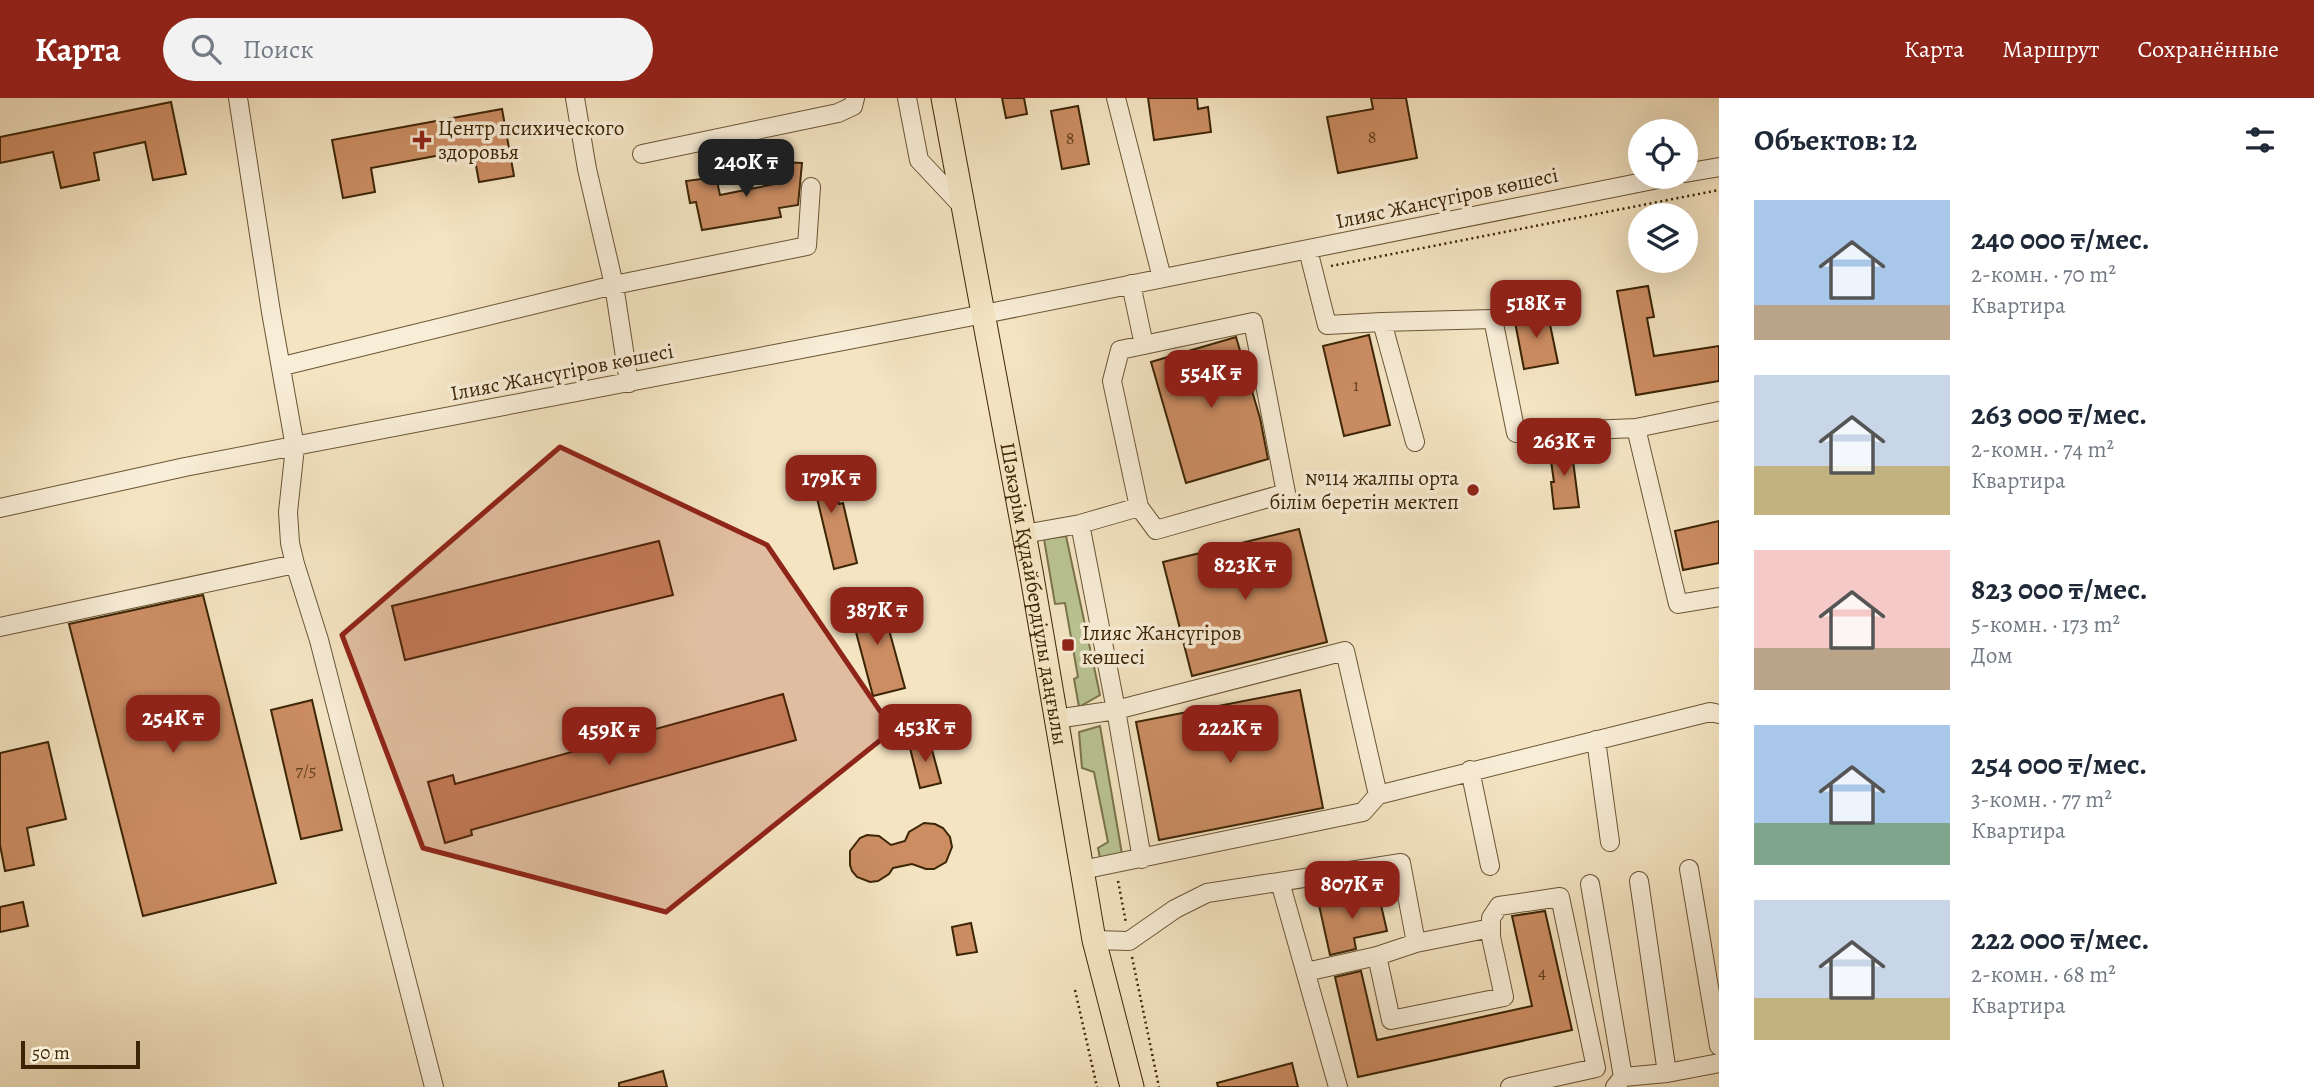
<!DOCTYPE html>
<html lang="ru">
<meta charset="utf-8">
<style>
body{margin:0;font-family:Alegreya,serif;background:#f2f2f3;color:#1f2937;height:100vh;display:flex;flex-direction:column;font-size:26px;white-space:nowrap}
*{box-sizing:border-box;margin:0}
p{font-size:23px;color:#747a83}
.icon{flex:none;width:38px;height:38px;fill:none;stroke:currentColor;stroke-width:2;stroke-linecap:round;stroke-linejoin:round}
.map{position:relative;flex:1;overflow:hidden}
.panel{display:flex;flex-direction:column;background:#fff;width:595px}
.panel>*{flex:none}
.buttons{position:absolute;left:1628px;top:21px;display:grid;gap:14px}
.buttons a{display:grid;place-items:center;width:70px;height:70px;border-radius:50%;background:#fff;box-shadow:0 7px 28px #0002;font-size:35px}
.scale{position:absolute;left:21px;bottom:18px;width:119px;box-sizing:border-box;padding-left:7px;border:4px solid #3c2505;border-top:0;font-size:19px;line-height:24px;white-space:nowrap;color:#3c2505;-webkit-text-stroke:5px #f8edd7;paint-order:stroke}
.price{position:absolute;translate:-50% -60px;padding:0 16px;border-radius:14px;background:#8f2418;color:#fff;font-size:23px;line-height:46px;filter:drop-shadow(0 2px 4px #0008)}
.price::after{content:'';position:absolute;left:50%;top:42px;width:21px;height:16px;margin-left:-10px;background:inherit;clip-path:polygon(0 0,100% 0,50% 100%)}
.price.active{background:#222;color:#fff}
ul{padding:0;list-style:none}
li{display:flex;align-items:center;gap:21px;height:175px;padding:0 35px}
li span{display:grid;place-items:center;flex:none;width:196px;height:140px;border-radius:0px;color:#555}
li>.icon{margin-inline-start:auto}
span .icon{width:84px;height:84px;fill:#fffc;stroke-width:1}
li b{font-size:30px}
h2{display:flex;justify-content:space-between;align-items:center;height:84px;padding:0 35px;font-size:30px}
header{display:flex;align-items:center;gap:42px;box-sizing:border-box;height:98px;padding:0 35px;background:#8f2418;color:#fff}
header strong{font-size:33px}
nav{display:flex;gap:38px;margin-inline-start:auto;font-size:24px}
.search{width:490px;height:63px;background:#f2f2f3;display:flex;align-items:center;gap:18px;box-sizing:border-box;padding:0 24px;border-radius:38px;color:#747a83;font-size:26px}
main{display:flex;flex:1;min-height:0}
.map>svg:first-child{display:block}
.green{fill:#bac494;stroke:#7b744c;stroke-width:2}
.building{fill:#cc8d63;stroke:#3c2505;stroke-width:2}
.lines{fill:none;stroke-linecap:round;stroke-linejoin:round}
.minor-casing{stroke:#6a5534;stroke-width:20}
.major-casing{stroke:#3c2505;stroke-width:25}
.path{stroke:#3c2505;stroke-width:2.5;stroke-dasharray:2 3.5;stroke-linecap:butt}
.minor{stroke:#f8edd7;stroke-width:18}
.major{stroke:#f4e4c2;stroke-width:23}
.marked{fill:#8f2418;fill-opacity:0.2;stroke:#8f2418;stroke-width:5;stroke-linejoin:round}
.poi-dot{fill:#8f2418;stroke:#f8edd7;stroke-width:2.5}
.labels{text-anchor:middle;stroke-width:7;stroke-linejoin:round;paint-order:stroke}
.number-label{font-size:18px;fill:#603f1c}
.poi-label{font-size:21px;fill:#3c2505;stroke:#f8edd7;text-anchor:start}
.street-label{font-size:21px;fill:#3c2505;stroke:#f8edd7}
</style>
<header>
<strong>Карта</strong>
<div class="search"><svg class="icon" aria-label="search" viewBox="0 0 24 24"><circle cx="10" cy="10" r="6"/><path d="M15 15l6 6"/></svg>Поиск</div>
<nav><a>Карта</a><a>Маршрут</a><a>Сохранённые</a></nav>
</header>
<main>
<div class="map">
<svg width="1719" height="989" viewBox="0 0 1719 989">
<rect width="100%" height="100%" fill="#f4e4c2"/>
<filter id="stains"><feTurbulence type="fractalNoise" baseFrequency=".00286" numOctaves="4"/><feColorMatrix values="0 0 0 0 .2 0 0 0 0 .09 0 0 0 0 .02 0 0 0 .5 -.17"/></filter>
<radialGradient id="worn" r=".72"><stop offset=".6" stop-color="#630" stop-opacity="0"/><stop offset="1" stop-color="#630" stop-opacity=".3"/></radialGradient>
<path class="green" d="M1066,438L1100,597L1079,609L1074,581L1078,579L1065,505L1055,506L1044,441Z
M1100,628L1122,756L1100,760L1098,750L1108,744L1094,674L1082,670L1079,634Z"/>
<path class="building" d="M1002,0H1024L1027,16L1006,20Z
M1148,0H1197L1198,11L1208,9L1211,34L1154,42Z
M1371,0H1406L1417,60L1338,75L1327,19L1373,11Z
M171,4L186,76L153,82L145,44L94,55L99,82L61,90L53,54L0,65V39Z
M1078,8L1089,66L1062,71L1051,13Z
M502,11L514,78L479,84L473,51L371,70L375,94L343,100L332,42Z
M779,64L802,65L798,107L779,110L781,119L702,132L696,104L690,105L686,83L716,79L720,97L775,86Z
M1648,188L1654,219L1647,220L1654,258L1719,248V283L1636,297L1617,193Z
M1547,212L1558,265L1524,271L1514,219Z
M1369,237L1390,327L1344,338L1323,248Z
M1236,239L1260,320L1268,361L1186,385L1151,264Z
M1571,347L1579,409L1554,411L1551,384H1554L1549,349Z
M829,367L839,406L843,405L857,465L834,471L817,400L808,402L800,376Z
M1719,423V465L1683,472L1675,433Z
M1299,431L1327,544L1192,578L1163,464Z
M659,443L673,497L405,562L392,508Z
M203,497L276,785L143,818L69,526Z
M880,499L905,590L873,598L849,508Z
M1300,592L1323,710L1159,742L1136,624Z
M783,596L796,642L471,732L472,737L445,745L428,684L453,677L455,686Z
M312,602L342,732L301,741L271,612Z
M929,641L941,685L920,690L909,646Z
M48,644L66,721L27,730L34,767L5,773L0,747V655Z
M924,725L935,726L943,730L950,739L952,749L946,764L934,771H926L912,766L893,770L889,776L878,783L870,784L857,779L852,773L850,767V753L860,740L867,737L879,738L891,747L905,743L909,734Z
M1378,794L1387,833L1354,840L1356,851L1330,857L1319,807Z
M23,804L28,828L0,834V809Z
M1545,813L1572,932L1358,979L1335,879L1361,873L1377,942L1532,908L1512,818Z
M971,825L977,854L957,857L952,829Z
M1292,965L1298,989H1218L1217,985Z
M663,973L667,989H619V985Z"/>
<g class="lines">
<defs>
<path id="minor" d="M238,0L271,214L295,349L288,414L290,445L295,466L319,542L434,989
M907,0L919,62L964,110
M1116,0L1162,180
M642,56L838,15L853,8L855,0
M1685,75L1719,69
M1308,152L1327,227L1382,224L1415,344
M1131,186L1144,247
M1382,224L1493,221L1516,335L1636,330L1678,506L1719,499
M283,268L614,187L587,71L575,0
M629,285L614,187L807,148L811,89
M1636,330L1719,313
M0,410L185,369L984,216L1668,79
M1024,436L1080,426
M0,529L295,466
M1056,621L1116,612L1142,761
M1596,642L1610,744
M1470,672L1490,768
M1378,697L1710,614L1719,616
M1689,771L1719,948
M1082,772L1363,714L1378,697L1345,553L1116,612L1080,426L1139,409L1112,283L1120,252L1253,224L1286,395L1156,432L1139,409
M1639,783L1667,975
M1280,784L1338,989
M1590,786L1623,979
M1491,830L1416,845L1377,858L1391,922L1504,899L1491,839V820L1499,808L1560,799L1596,970L1510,989
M1094,842L1129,843L1175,811L1207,795L1401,765L1416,845
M1306,874L1377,858
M1615,989L1623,979L1667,975L1719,965"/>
<g id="major">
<path id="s1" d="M943,0L1031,473L1094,842L1132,989"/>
</g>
</defs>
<use href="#minor" class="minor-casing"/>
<use href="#major" class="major-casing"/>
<path class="path" d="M1331,168L1719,92
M1118,783L1126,825
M1132,859L1159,989
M1075,892L1097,989"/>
<use href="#minor" class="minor"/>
<use href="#major" class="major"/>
</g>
<path class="marked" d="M560,349L767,447L893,632L666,814L423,750L342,537Z"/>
<g class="poi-dot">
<path d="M418.5 31.5h7v7h7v7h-7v7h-7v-7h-7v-7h7z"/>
<circle cx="1473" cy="392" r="7"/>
<rect x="1061" y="540" width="14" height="14" rx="3.5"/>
</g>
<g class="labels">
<g class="number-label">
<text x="1372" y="45">8</text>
<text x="1070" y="46">8</text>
<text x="1356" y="293">1</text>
<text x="306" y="678">7/5</text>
<text x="1542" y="880">4</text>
</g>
<g class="poi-label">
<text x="438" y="37">Центр психического<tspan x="438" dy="24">здоровья</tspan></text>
<text x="1459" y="387" text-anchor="end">№114 жалпы орта<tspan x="1459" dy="24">білім беретін мектеп</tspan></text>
<text x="1082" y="542">Ілияс Жансүгіров<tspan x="1082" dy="24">көшесі</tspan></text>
</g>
<g class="street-label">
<text transform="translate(1447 100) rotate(-12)" y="7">Ілияс Жансүгіров көшесі</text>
<text transform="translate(562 274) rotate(-11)" y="7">Ілияс Жансүгіров көшесі</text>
<text dy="7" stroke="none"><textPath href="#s1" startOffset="504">Шәкәрім Құдайбердіұлы даңғылы</textPath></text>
</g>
</g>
<rect width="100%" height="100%" filter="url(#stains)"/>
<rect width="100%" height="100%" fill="url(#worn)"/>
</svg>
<div class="buttons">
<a><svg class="icon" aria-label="locate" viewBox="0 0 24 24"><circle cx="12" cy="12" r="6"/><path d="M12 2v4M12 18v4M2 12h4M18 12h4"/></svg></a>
<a><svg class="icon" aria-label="layers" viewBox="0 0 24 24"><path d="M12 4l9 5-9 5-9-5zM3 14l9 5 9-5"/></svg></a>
</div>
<div class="scale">50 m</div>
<b class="price active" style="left:746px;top:101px">240K ₸</b>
<b class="price" style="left:1536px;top:242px">518K ₸</b>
<b class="price" style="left:1211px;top:312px">554K ₸</b>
<b class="price" style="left:1564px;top:380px">263K ₸</b>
<b class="price" style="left:831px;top:417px">179K ₸</b>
<b class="price" style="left:1245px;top:504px">823K ₸</b>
<b class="price" style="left:877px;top:549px">387K ₸</b>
<b class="price" style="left:173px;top:657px">254K ₸</b>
<b class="price" style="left:925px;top:666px">453K ₸</b>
<b class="price" style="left:1230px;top:667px">222K ₸</b>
<b class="price" style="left:609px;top:669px">459K ₸</b>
<b class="price" style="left:1352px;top:823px">807K ₸</b>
</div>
<section class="panel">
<h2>Объектов: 12<svg class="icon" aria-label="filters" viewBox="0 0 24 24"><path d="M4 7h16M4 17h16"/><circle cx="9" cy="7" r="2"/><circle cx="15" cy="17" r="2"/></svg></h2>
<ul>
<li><span style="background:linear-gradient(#a9c7e8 75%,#b9a48a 0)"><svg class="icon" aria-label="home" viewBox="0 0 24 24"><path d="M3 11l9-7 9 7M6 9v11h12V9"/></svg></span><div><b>240 000 ₸/мес.</b><p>2-комн. · 70 m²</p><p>Квартира</p></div></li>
<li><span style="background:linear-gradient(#c9d6e8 65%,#c2b280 0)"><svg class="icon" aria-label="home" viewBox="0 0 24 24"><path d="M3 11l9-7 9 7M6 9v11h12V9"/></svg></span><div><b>263 000 ₸/мес.</b><p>2-комн. · 74 m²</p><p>Квартира</p></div></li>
<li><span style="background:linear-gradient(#f6c9c9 70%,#b9a48a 0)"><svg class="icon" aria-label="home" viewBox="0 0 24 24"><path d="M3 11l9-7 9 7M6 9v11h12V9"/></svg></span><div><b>823 000 ₸/мес.</b><p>5-комн. · 173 m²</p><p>Дом</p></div></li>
<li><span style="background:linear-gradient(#a9c7e8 70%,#7fa58c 0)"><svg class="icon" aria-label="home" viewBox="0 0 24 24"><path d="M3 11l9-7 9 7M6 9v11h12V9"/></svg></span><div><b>254 000 ₸/мес.</b><p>3-комн. · 77 m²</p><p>Квартира</p></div></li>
<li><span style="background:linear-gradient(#c9d6e8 70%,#c2b280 0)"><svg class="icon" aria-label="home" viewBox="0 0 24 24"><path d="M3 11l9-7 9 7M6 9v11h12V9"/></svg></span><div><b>222 000 ₸/мес.</b><p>2-комн. · 68 m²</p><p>Квартира</p></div></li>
</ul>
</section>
</main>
